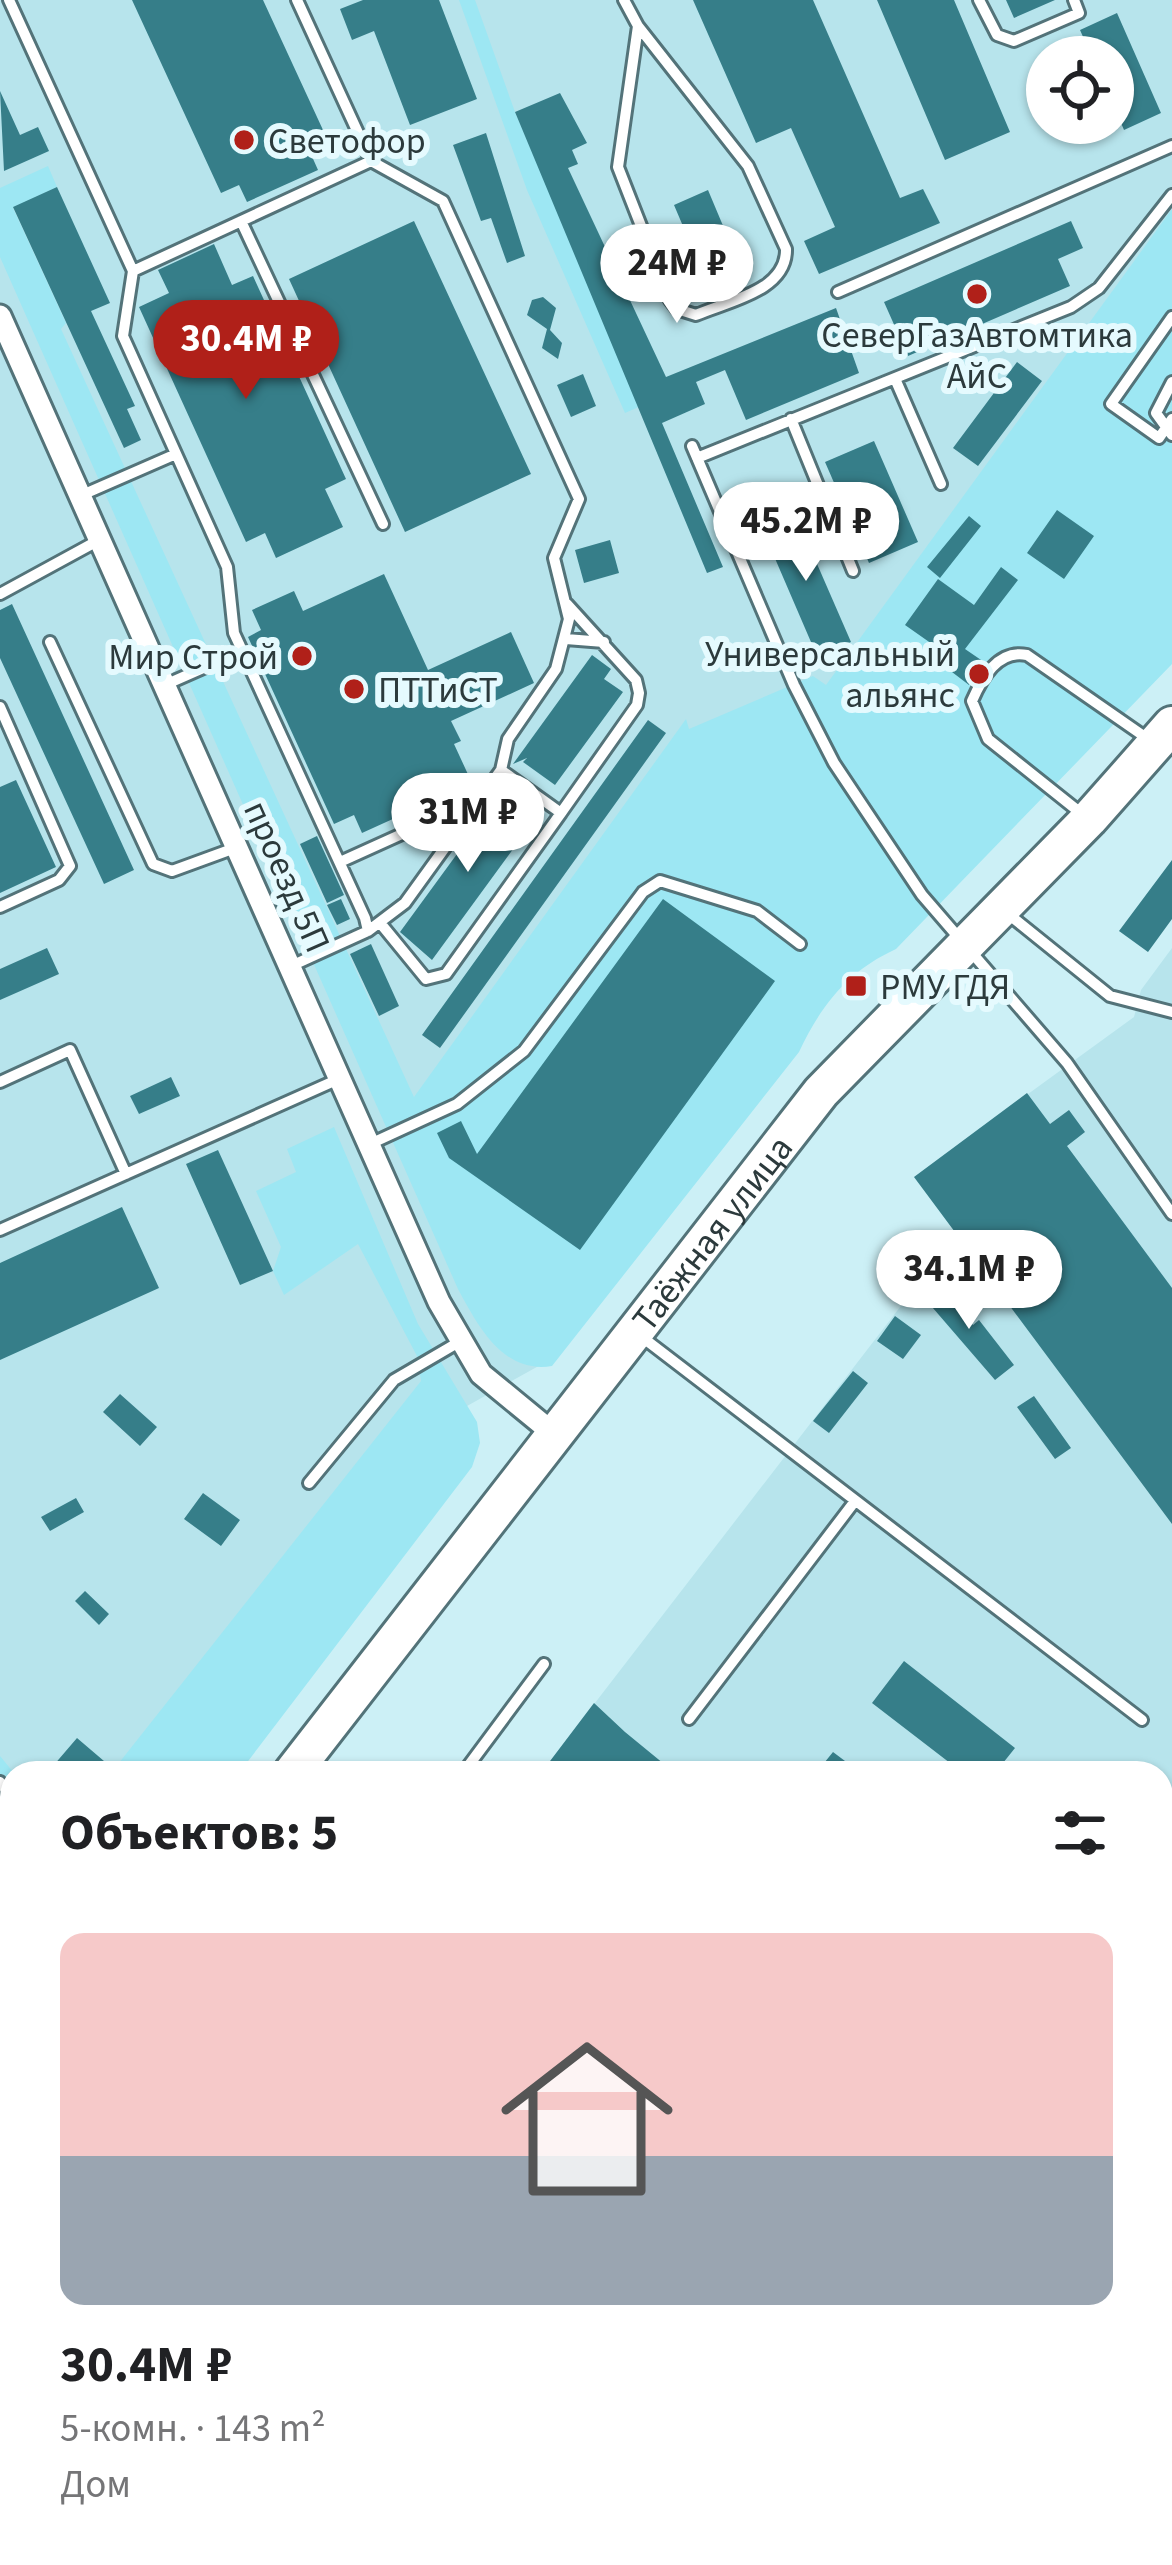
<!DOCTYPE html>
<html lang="ru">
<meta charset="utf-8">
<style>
body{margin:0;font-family:"Source Sans 3",sans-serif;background:#f2f2f2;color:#202124;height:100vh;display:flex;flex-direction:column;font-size:45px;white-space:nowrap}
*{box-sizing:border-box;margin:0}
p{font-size:39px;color:#757577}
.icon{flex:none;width:66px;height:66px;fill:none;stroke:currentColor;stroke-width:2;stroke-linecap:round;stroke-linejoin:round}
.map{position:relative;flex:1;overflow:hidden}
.sheet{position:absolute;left:0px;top:1761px;width:1173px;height:804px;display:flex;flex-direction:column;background:#fff;border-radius:36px 36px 0 0;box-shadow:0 3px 9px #0004}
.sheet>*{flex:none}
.tools{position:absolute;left:1026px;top:36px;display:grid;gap:24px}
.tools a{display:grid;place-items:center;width:108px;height:108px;border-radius:50%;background:#fff;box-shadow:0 3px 9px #0004;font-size:60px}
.price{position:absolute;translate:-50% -102px;padding:0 27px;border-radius:42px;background:#fff;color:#222;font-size:39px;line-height:78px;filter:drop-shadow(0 3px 6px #0008)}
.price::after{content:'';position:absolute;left:50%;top:72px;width:36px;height:27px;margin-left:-18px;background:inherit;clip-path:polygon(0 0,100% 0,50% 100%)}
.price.selected{background:#b02019;color:#fff}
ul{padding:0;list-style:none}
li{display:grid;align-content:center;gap:24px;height:636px;padding:0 60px}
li+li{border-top:3px solid #e0e0e0}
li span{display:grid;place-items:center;height:372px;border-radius:24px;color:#555}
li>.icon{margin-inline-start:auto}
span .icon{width:216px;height:216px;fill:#fffc;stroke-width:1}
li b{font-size:51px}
h2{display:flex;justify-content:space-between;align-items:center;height:144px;padding:0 60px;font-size:51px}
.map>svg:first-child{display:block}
.built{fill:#b7e4ec;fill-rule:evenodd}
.green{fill:#9de7f3}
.forest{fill:#20bed2}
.building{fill:#367e89}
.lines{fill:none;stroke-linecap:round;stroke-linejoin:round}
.lane-casing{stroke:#537379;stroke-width:16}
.street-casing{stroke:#537379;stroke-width:27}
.highway-casing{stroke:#537379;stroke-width:42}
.lane{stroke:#fff;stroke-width:10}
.street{stroke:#fff;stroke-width:21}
.highway{stroke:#fff;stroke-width:36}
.poi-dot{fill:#b02019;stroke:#e5fafe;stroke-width:4.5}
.labels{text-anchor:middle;stroke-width:12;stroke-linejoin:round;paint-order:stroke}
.poi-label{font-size:36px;fill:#2c3a3c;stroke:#e5fafe;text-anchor:start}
.street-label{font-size:36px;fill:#2c3a3c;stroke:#e5fafe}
</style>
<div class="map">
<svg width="1172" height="2565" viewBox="0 0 1172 2565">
<rect width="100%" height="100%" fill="#ccf0f6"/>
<path class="built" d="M0,0H1172V519L869,947L544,1363L442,1420L168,1773H12L0,1989ZM1047,57H1113V123H1047Z
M1172,948V1813L1161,1823V1773H541L934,1263L962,1241L914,1177L1134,1017L1141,990Z
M12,2410V2553H660L656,2565H0V2425Z
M862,2553H1063L1058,2565H877Z"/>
<path class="green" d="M459,0H475L515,112L641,406L625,413L527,190Z
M48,166L57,187L13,208L66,323L61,329L414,1097L686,719L689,729L813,676L826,685L1172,209V664L896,949C848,971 821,1005 799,1052L552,1366C503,1374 478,1326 458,1289L0,257V188Z
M334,1127L418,1324L477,1422L480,1443L472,1467L239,1773H111L421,1381L417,1356L358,1244L284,1295L273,1271L281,1247L256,1191L296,1172L287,1149Z
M0,1756L14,1773L12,2069L0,2085Z"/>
<path class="forest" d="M1172,2294V2374L1161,2331V2303Z"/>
<path class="building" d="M132,0H263L329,143L310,152L318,170L247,202L239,185L221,193Z
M363,0H439L477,99L410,125L374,31L352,40L340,9Z
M693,0H813L900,198L923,189L940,223L819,274L804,241L835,227L791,128L756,143Z
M877,0H954L1010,132L945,160Z
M1006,0H1055L1014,18Z
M1117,13L1161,113L1124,130L1113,104V57H1092L1080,30Z
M0,91L20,135L38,127L49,151L4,171Z
M560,93L587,143L572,150L578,164L568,168L666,377L836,308L859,373L746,420L725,370L696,382L705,404L662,423L723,567L707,573L515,112Z
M486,133L525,256L507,263L491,218L481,221L453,145Z
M57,187L110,303L91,311L135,406L127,409L141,440L124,448L13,207Z
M708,190L742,271L708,285L674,205Z
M414,221L531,474L405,532L289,279Z
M1071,221L1083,248L1058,259L1070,286L908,356L884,302Z
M214,244L232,285L253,276L346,479L325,489L343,527L276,558L265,533L246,542L139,307L169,293L158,270Z
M543,297L556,308L550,330L562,343L558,359L542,348L547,329L527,315L532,300Z
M1017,362L1042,381L978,466L953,448Z
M583,374L596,406L571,417L557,385Z
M874,441L918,542L869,563L825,462Z
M1057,510L1094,536L1064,579L1027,553Z
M794,511L851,642L817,656L761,526Z
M969,516L981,526L940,578L927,567Z
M610,540L619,573L584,583L575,550Z
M1001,567L1018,580L965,649L984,662L969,685L952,672L955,667L938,655L942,651L905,625L938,579L974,605Z
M384,574L428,670L511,632L534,683L451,721L461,741L454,744L472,783L362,833L354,815L334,824L248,637L261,630L252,610L294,591L303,611Z
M12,604L134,870L104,884L0,658V610Z
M592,655L611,669L604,679L623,692L555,785L523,762L527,758L513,764Z
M648,720L666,733L440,1048L422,1035Z
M16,780L56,867L0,893V787Z
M503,791L538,815L432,960L400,932Z
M317,836L344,895L327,903L300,844Z
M1172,860V919L1148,952L1119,931Z
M341,899L350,919L337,925L327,905Z
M663,899L775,981L580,1250L449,1158L437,1133L461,1121L477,1154Z
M371,944L399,1006L379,1016L350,954Z
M47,948L59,974L0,1000V969Z
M171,1077L180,1096L139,1114L130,1096Z
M1027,1093L1050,1124L1069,1110L1085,1132L1067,1146L1172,1288V1524L914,1177Z
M218,1150L273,1271L240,1285L186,1164Z
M122,1207L159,1288L0,1360V1263Z
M935,1281L973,1325L979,1320L1014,1365L995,1380L920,1293Z
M895,1316L921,1335L903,1359L877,1341Z
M853,1371L868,1383L829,1433L813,1421Z
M120,1394L157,1427L140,1446L103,1412Z
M1034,1396L1071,1448L1055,1459L1017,1407Z
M203,1493L240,1520L221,1546L184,1519Z
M76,1498L84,1512L50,1531L41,1517Z
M85,1591L109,1614L99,1625L75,1601Z
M904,1661L1015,1748L995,1773H963L872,1703Z
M594,1703L625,1732L675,1773H541Z
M77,1738L118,1773H47Z
M833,1752L861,1773H816Z"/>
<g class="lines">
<defs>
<path id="lane" d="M9,0L133,271
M624,0L638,26L748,166L786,249C787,291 728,301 696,315L677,309L670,300L618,167L638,26
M979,0L997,35L1014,41L1079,13L1074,0
M241,221L383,524
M838,292L1172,146
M1172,317L1111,404L1159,438L1172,419
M896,381L941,484
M1172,382L1156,413L1172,435
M791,419L853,571
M692,446L794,685L834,763L922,895L1067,1063L1172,1214
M697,458L1071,307L1099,288L1172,195
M82,495L176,454
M0,594L101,539
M566,639L604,642
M50,642L153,864L172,871L235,848
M167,684L242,651
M0,707L70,866L59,880L0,907
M501,770L561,813L637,705L639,693L636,680L567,604
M1082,814L988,739L972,701C982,678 998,649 1027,655L1148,739
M340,862L477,800
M1007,913L1110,996L1172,1012
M381,924L426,979L446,974L561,813
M368,931L405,903L501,770L508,739L556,669L569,619L554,558L579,499L443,201L371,161
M291,966L368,931L365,918L234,633L227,567L123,336L133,271L371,161L297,0
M0,1082L70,1050L126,1174
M370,1144L457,1104L524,1051L643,892L660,881L757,911L800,944
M0,1230L341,1078
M642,1337L1142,1720
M309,1483L394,1380L459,1342
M689,1719L855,1501
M463,1773L544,1664
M0,1782L12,1798
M0,1918L12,1904
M0,2326L12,2319
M0,2458L12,2467
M188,2553L223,2565
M559,2565L569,2553"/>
<path id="street" d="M0,316L439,1302L481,1374L554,1434"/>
<g id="highway">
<path id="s1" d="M292,1773L821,1092L1089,819L1172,725"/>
<path d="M0,2158L12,2143"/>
</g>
</defs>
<use href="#lane" class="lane-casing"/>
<use href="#street" class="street-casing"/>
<use href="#highway" class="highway-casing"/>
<use href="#lane" class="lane"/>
<use href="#street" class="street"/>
<use href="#highway" class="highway"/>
</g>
<g class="poi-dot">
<circle cx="244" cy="140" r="12"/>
<circle cx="977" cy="294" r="12"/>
<circle cx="302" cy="656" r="12"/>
<circle cx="979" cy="674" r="12"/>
<circle cx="354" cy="689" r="12"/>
<rect x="844" y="974" width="24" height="24" rx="6"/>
</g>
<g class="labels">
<g class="poi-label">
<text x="268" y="153">Светофор</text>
<text x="977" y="347" text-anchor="middle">СеверГазАвтомтика<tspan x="977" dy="41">АйС</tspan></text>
<text x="955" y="666" text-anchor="end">Универсальный<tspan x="955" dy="41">альянс</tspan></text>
<text x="278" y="669" text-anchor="end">Мир Строй</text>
<text x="378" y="702">ПТТиСТ</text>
<text x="880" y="999">РМУ ГДЯ</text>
</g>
<g class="street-label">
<text transform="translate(288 876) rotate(66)" y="13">проезд 5П</text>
<text dy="13" stroke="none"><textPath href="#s1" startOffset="684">Таёжная улица</textPath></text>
</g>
</g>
</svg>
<div class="tools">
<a><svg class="icon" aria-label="locate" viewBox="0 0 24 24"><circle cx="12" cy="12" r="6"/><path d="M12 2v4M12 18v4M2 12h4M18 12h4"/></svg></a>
</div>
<b class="price" style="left:677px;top:326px">24M ₽</b>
<b class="price selected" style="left:246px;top:402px">30.4M ₽</b>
<b class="price" style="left:806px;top:584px">45.2M ₽</b>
<b class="price" style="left:468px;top:875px">31M ₽</b>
<b class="price" style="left:969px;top:1332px">34.1M ₽</b>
<section class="sheet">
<h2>Объектов: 5<svg class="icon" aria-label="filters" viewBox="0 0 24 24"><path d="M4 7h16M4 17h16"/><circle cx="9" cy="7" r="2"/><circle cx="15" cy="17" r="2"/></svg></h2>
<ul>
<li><span style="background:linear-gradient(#f6c9c9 60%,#9aa5b1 0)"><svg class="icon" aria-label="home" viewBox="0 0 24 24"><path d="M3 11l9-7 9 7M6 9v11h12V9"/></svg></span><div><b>30.4M ₽</b><p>5-комн. · 143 m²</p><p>Дом</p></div></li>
</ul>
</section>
</div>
